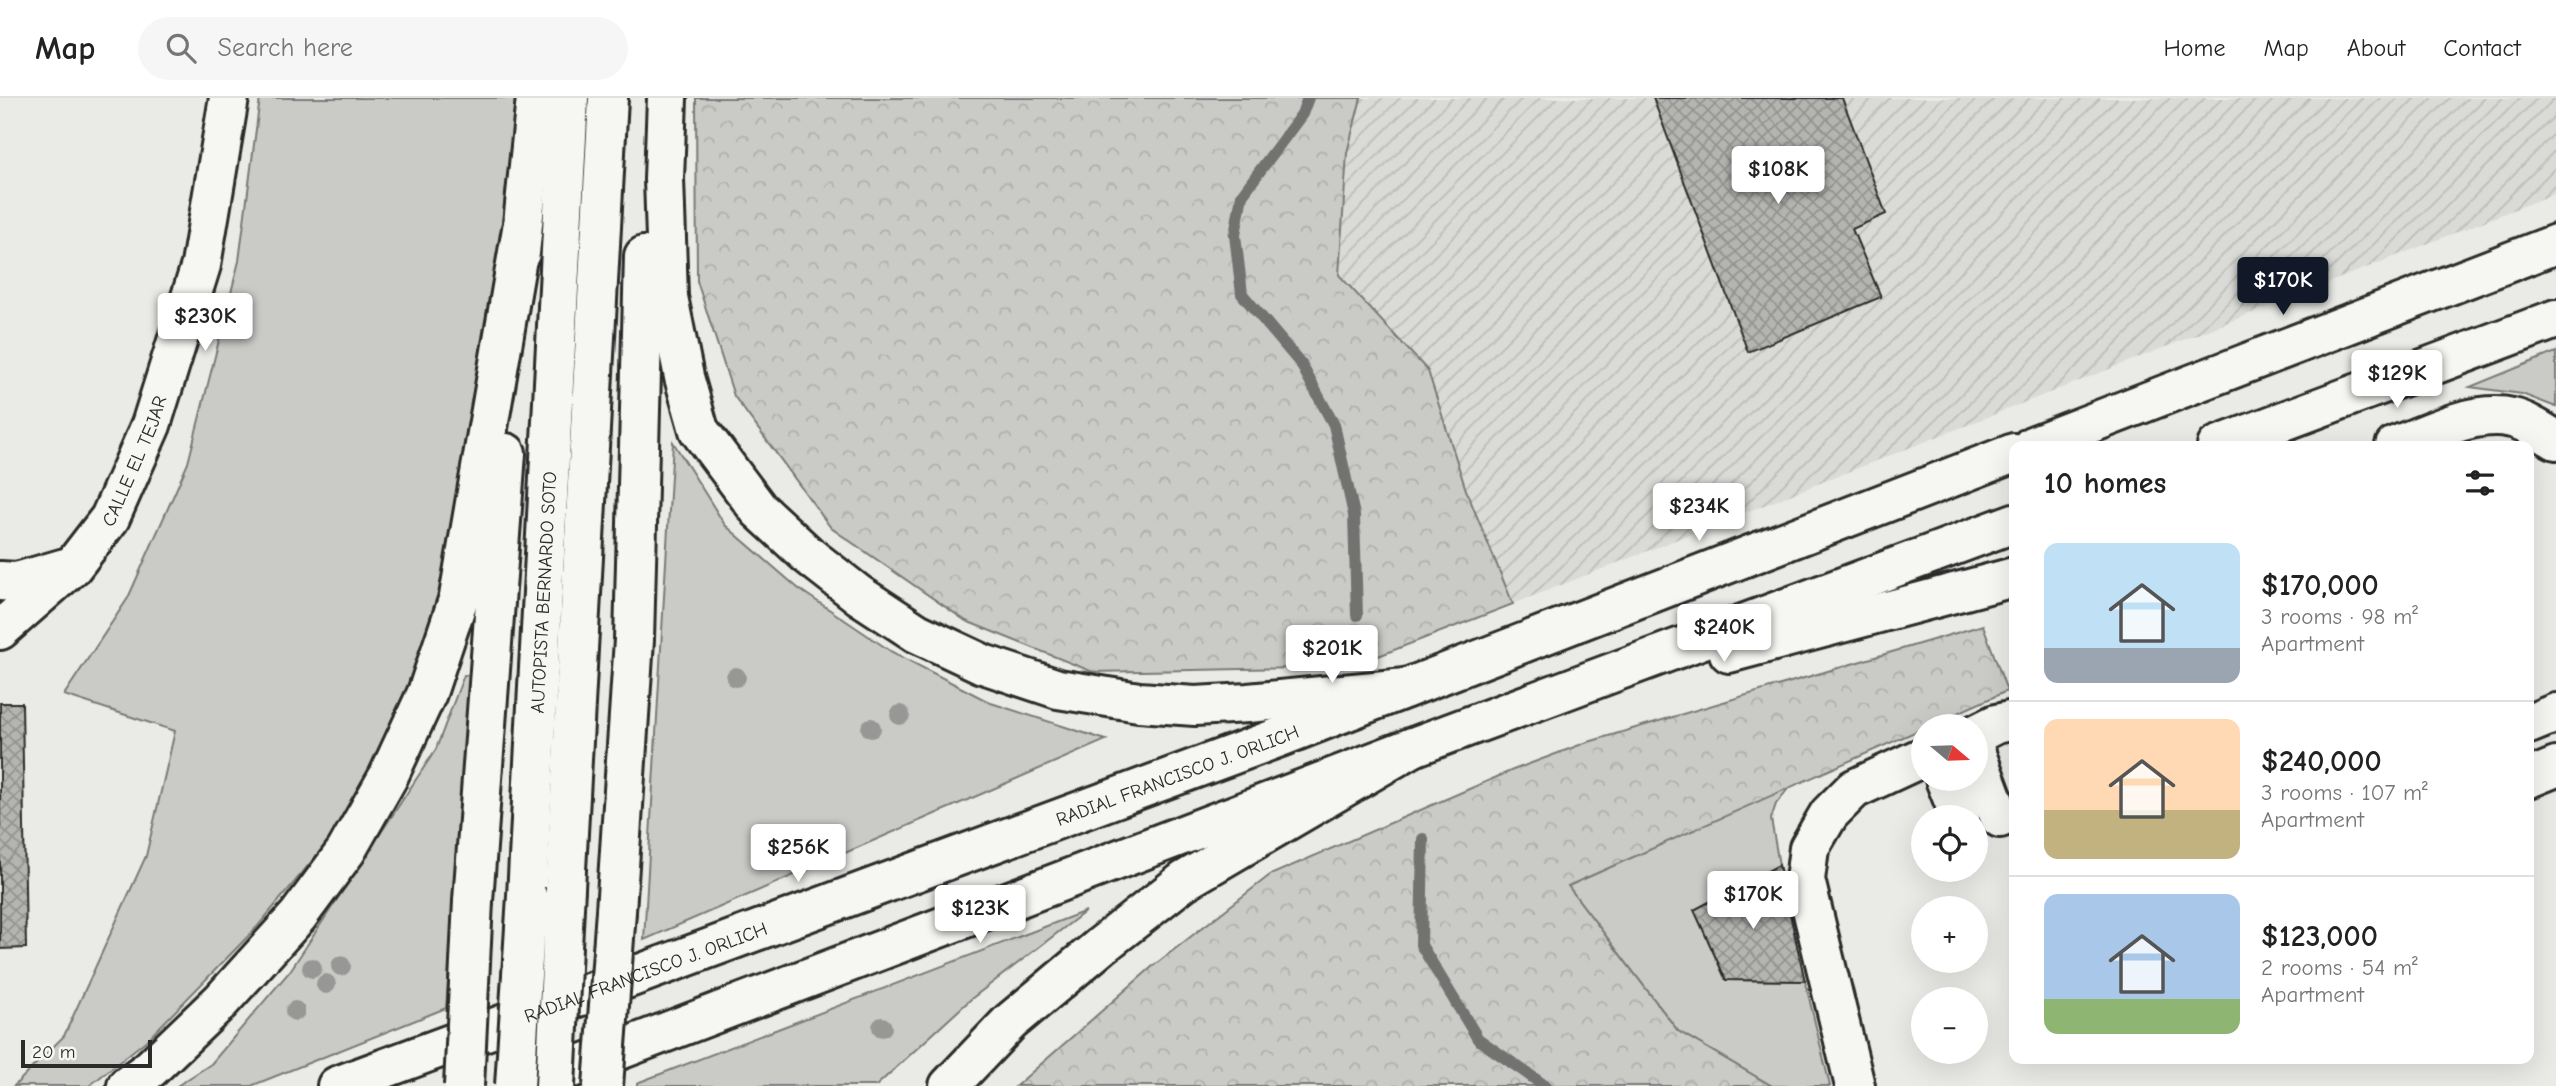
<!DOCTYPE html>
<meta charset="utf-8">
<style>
body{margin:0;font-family:"Comic Neue",sans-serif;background:#f6f6f6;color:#222;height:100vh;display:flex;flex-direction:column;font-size:26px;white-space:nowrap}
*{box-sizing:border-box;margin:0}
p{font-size:23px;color:#767676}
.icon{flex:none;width:38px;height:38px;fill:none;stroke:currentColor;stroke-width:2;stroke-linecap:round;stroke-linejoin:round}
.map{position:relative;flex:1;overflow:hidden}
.sheet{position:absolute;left:2009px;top:343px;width:525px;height:623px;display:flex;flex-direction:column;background:#fff;border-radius:14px;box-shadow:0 7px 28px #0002}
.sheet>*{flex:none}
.needle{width:46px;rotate:109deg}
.fabs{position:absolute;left:1911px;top:616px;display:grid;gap:14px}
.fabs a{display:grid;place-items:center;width:77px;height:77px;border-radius:50%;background:#fff;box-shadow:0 7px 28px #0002;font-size:35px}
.scale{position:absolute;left:21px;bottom:18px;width:131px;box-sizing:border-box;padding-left:7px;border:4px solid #2b2b2b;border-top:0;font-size:19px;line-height:24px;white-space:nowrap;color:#2b2b2b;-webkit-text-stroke:5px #f6f6f2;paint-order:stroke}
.price{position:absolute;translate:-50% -60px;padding:0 16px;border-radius:7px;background:#fff;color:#222;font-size:23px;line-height:46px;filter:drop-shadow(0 2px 4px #0008)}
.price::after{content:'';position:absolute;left:50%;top:42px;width:21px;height:16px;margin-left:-10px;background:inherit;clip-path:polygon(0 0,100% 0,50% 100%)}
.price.selected{background:#111827;color:#fff}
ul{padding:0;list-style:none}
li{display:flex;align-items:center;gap:21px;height:175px;padding:0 35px}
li+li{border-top:2px solid #e0e0e0}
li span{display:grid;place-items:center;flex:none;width:196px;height:140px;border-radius:14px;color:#555}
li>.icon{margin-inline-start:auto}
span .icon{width:84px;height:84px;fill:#fffc;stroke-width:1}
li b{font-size:30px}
h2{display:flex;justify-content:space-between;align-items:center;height:84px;padding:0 35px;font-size:30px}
header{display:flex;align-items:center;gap:42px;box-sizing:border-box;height:98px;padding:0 35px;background:#fff;border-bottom:2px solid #e0e0e0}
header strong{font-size:33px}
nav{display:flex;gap:38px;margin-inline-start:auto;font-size:24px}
.search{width:490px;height:63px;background:#f6f6f6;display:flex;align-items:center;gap:18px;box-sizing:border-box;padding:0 24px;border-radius:38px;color:#767676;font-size:26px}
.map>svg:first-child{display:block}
.industrial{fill:url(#industrial-furrows)}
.grass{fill:#cacac7;stroke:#7a7a79;stroke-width:2}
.forest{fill:url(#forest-crowns);stroke:#7a7a79;stroke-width:2}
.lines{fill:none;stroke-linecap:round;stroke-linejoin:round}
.stream{stroke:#727270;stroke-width:12}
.building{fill:url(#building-cross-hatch);stroke:#2b2b2b;stroke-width:2}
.minor-casing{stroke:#2b2b2b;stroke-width:44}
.major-casing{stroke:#2b2b2b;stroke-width:44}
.highway-casing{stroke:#2b2b2b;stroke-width:44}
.minor{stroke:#f6f6f2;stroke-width:38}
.major{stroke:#f6f6f2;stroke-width:38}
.highway{stroke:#f6f6f2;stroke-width:38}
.highway-bridge-casing{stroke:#2b2b2b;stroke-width:44;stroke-linecap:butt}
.highway-bridge{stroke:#f6f6f2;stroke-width:38}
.tree{fill:#979795}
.labels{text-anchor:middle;stroke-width:5;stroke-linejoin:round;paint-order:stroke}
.street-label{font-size:19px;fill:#2b2b2b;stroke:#f6f6f2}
</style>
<header>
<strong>Map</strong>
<div class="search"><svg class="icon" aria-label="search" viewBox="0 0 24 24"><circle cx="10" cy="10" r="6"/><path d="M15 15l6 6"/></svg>Search here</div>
<nav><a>Home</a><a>Map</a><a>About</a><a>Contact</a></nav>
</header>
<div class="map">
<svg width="2556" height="988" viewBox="0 0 2556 988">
<defs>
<pattern id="industrial-furrows" width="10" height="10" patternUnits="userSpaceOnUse" patternTransform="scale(1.75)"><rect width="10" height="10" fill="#dadad6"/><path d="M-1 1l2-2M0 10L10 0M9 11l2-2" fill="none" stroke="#bbbbb8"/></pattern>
<pattern id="forest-crowns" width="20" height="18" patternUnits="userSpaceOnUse" patternTransform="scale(1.75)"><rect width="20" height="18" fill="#cacac7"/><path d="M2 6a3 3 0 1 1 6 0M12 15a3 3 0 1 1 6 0" fill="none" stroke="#aeaeab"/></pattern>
<pattern id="building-cross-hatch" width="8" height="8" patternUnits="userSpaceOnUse" patternTransform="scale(1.75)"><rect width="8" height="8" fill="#b4b4b1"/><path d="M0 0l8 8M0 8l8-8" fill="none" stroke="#939390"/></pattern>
</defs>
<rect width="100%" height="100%" fill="#eaeae6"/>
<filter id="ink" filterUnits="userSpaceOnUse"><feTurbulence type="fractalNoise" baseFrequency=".0143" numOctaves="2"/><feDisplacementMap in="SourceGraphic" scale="14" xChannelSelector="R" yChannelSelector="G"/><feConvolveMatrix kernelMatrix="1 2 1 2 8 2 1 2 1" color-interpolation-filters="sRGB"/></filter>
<g filter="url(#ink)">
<path class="industrial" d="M1361,0H2556V95L1513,506L1466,392L1339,177L1347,55Z"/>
<path class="grass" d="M260,0H527L430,553L357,709L258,828L148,941L89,988H14L64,938L146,758L175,633L64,597L128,500L188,365L239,163Z
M2556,254V309L2522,296L2470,289Z
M673,344L725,427L799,491L892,554L991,605L1106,642L644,842Z
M464,577H471L446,910L251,988H177L211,966L290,873L436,651Z
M1791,687L1776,706L1771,721L1779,767L1695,813L1726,882L1805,883L1830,988H1772L1678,933L1568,788Z
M1086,813L971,901L876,988H637V985Z"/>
<path class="forest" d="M696,0H1361L1347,55L1339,177L1428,273L1466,392L1513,506L1350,569L1093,574L966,523L831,430L734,298L697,183Z
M1983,527L2007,593L1568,788L1678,933L1772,988H1016L1153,868L1270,777L1513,672L1585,645Z"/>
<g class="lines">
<path class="stream" d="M1308,0L1302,16L1242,97L1235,137L1242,196L1301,266L1334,327L1354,417L1357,517
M1423,741L1421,847L1478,941L1545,988"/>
</g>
<path class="building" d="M1653,0H1842L1886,116L1852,131L1881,199L1748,254Z
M0,605H22L26,850L0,851Z
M1779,767L1805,883L1726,882L1694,812Z"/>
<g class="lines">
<defs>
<g id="minor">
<path d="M0,483L17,484L65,470"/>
<path id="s1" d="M0,532L73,468L110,420L151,327L201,167L229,0"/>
<path d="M2529,626L2556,615"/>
<path d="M1976,636L1996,626L2014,622"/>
<path d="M1976,656L2000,720"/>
<path d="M2529,680L2556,669"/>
<path d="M1945,681L1960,719"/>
<path d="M1855,988L1805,782L1809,750L1829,716L1854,691L1923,659"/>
</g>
<g id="major">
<path d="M2032,348L2556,146"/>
<path d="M2217,348L2556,221"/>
<path d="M2395,348C2429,336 2474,311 2512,320C2527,323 2542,334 2556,342"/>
<path d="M1729,555L2014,479"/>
<path id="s2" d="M337,988L1280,639L2014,355"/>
<path d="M525,988L1413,649L2014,425"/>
</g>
<g id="highway">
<path d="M667,0L664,81L668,199L684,279L699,332L759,412L809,458L859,497L917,535L983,566L1058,591L1139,604L1195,608L1248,605L1406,590"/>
<path d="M520,155L536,0"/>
<path d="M565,790L608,0"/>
<path id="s3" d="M527,798L569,0"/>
<path d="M473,803L506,355"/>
<path d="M616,813L634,542L644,158"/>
<path d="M127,988L150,971L221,903L298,818L346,753L388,679L427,595L459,499L522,131"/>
<path d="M949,988L1010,924L1101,848L1184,783L1413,649"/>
</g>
</defs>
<use href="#minor" class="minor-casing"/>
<use href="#major" class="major-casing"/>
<use href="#highway" class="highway-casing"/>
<use href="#minor" class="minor"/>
<use href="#major" class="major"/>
<use href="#highway" class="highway"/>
<defs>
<path id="highway-bridge" d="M464,988L473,803
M515,988L527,798
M555,988L565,790
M603,988L616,813"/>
</defs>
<use href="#highway-bridge" class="highway-bridge-casing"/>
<use href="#highway-bridge" class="highway-bridge"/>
</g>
<g class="tree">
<circle cx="736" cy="579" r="10"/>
<circle cx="900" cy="617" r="10"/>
<circle cx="871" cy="630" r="10"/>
<circle cx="341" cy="868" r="10"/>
<circle cx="312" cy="870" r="10"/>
<circle cx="326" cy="886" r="10"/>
<circle cx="295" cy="913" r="10"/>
<circle cx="882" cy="929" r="10"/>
</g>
</g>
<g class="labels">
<g class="street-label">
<text dy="7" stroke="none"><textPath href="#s1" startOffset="220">CALLE EL TEJAR</textPath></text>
<text dy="7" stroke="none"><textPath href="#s3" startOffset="304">AUTOPISTA BERNARDO SOTO</textPath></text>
<text dy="7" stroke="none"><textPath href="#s2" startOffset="896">RADIAL FRANCISCO J. ORLICH</textPath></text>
<text dy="7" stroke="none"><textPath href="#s2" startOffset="329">RADIAL FRANCISCO J. ORLICH</textPath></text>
</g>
</g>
</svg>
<div class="fabs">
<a><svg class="needle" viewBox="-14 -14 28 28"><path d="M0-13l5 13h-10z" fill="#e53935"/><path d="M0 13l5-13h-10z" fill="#767676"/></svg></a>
<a><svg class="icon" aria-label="locate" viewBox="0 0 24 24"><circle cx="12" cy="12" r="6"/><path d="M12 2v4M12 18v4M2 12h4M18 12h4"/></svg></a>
<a>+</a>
<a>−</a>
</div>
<div class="scale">20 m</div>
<b class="price" style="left:1778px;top:108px">$108K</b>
<b class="price selected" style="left:2283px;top:219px">$170K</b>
<b class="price" style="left:205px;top:255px">$230K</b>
<b class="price" style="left:2397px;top:312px">$129K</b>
<b class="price" style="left:1699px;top:445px">$234K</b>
<b class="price" style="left:1724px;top:566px">$240K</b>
<b class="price" style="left:1332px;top:587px">$201K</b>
<b class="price" style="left:798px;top:786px">$256K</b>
<b class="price" style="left:1753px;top:833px">$170K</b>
<b class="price" style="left:980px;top:847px">$123K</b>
<section class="sheet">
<h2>10 homes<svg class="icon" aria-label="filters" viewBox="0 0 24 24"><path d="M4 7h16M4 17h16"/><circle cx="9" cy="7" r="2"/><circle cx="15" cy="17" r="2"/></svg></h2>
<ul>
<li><span style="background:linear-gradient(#bfe0f5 75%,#9aa5b1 0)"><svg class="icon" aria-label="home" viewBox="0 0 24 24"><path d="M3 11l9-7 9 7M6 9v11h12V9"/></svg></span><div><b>$170,000</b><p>3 rooms · 98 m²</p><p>Apartment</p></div></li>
<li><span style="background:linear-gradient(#ffd9b3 65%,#c2b280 0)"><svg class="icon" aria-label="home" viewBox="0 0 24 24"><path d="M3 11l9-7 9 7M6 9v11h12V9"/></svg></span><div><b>$240,000</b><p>3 rooms · 107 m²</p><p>Apartment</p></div></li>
<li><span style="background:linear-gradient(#a9c7e8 75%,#8fb573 0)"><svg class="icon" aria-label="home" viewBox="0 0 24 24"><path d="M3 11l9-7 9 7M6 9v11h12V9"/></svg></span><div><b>$123,000</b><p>2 rooms · 54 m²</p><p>Apartment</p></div></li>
</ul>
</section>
</div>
